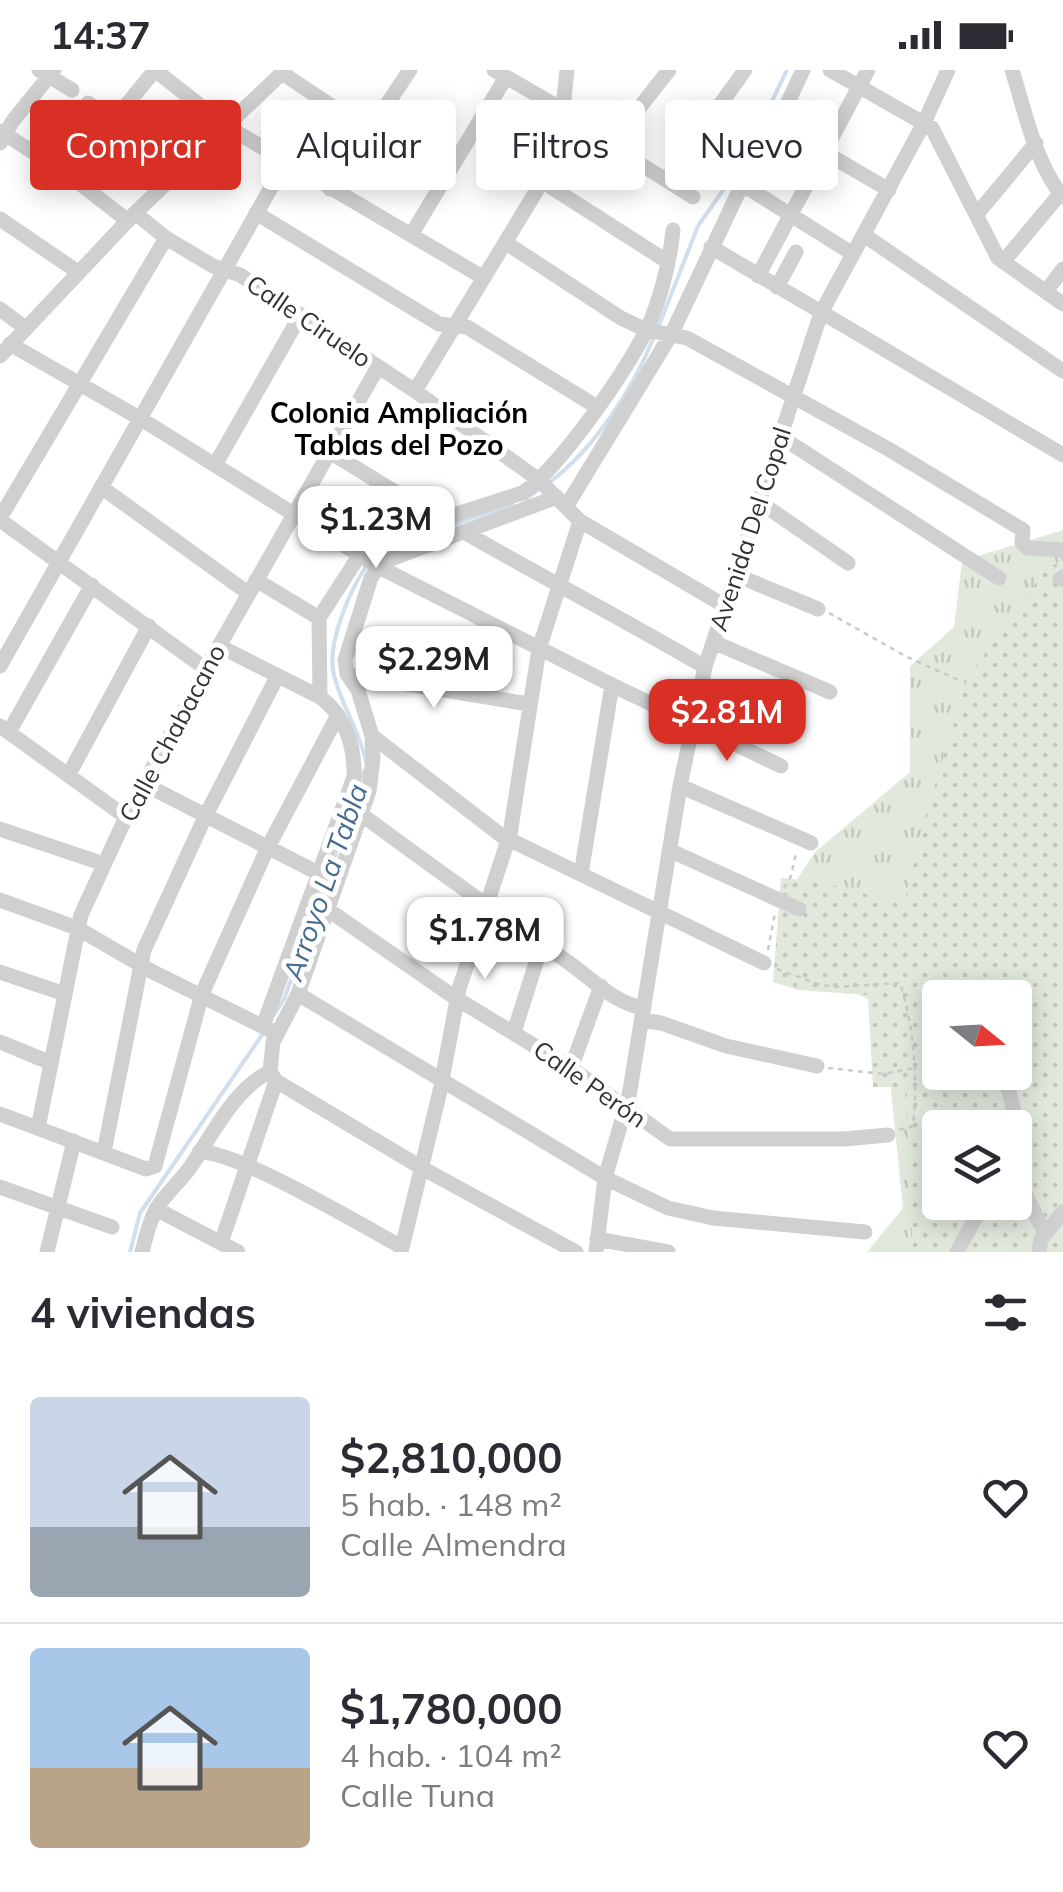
<!DOCTYPE html>
<html lang="es">
<meta charset="utf-8">
<style>
body{margin:0;font-family:Mulish,sans-serif;background:#f2f2f3;color:#2b2b33;height:100vh;display:flex;flex-direction:column;font-size:38px;white-space:nowrap}
*{box-sizing:border-box;margin:0}
p{font-size:32px;color:#7c7c81}
.icon{flex:none;width:55px;height:55px;fill:none;stroke:currentColor;stroke-width:2;stroke-linecap:round;stroke-linejoin:round}
.map{position:relative;height:1182px;overflow:hidden}
.details{display:flex;flex-direction:column;background:#fff;flex:1}
.details>*{flex:none}
.banner{position:absolute;left:30px;top:30px;width:1005px;height:90px;display:flex;gap:20px}
.needle{width:65px;rotate:108deg}
.tools{position:absolute;left:922px;top:910px;display:grid;gap:20px}
.tools a{display:grid;place-items:center;width:110px;height:110px;border-radius:10px;background:#fff;box-shadow:0 5px 25px #0003;font-size:50px}
.price{position:absolute;translate:-50% -85px;padding:0 22px;border-radius:20px;background:#fff;color:#222;font-size:32px;line-height:65px;filter:drop-shadow(0 2px 5px #0008)}
.price::after{content:'';position:absolute;left:50%;top:60px;width:30px;height:22px;margin-left:-15px;background:inherit;clip-path:polygon(0 0,100% 0,50% 100%)}
.price.active{background:#d93025;color:#fff}
ul{padding:0;list-style:none}
li{display:flex;align-items:center;gap:30px;height:250px;padding:0 30px}
li+li{border-top:2px solid #e1e1e2}
li span{display:grid;place-items:center;flex:none;width:280px;height:200px;border-radius:10px;color:#555}
li>.icon{margin-inline-start:auto}
span .icon{width:120px;height:120px;fill:#fffc;stroke-width:1}
li b{font-size:42px}
h2{display:flex;justify-content:space-between;align-items:center;height:120px;padding:0 30px;font-size:42px}
.tag{padding:0 35px;border-radius:10px;background:#fff;box-shadow:0 5px 25px #0003;font-size:35px;line-height:90px}
.tag.active{background:#d93025;color:#fff}
.status{display:flex;justify-content:space-between;align-items:center;height:70px;padding:0 50px;background:#fff;direction:ltr}
.status svg{height:28px;fill:currentColor}
.map>svg:first-child{display:block}
.grass{fill:url(#grass-tufts);fill-rule:evenodd}
.park{fill:url(#park-dots);fill-rule:evenodd}
.lines{fill:none;stroke-linecap:round;stroke-linejoin:round}
.stream{stroke:#d1deec;stroke-width:4}
.path{stroke:#cacaca;stroke-width:2.5;stroke-dasharray:5 5;stroke-linecap:butt}
.minor{stroke:#d0d0d0;stroke-width:15}
.labels{text-anchor:middle;stroke-width:10;stroke-linejoin:round;paint-order:stroke}
.street-label{font-size:25px;fill:#333;stroke:#fff}
.neighbourhood-label{font-size:28px;font-weight:bold;fill:#000;stroke:#fff}
.water-label{font-size:28px;font-style:italic;fill:#456b90;stroke:#fff}
</style>
<div class="status"><b>14:37</b><svg viewBox="0 0 49 12"><path d="M0 12V9h3v3zM5 12V6h3v6zM10 12V3h3v9zM15 12V0h3v12zM26 1h20v11H26zM47 4h2v5h-2z"/></svg></div>
<div class="map">
<svg width="1063" height="1182" viewBox="0 0 1063 1182">
<defs>
<pattern id="grass-tufts" width="24" height="20" patternUnits="userSpaceOnUse" patternTransform="scale(2.5)"><rect width="24" height="20" fill="#e1e9dd"/><path d="M3 7l-1-3M5 7V3M7 7l1-3M15 17l-1-3M17 17v-4M19 17l1-3" fill="none" stroke="#c2c8be"/></pattern>
<pattern id="park-dots" width="8" height="8" patternUnits="userSpaceOnUse" patternTransform="scale(2.5)"><rect width="8" height="8" fill="#e1e9dd"/><path d="M2 2h.1M6 6h.1" fill="none" stroke="#c2c8be" stroke-width="1.8" stroke-linecap="round"/></pattern>
</defs>
<rect width="100%" height="100%" fill="#fff"/>
<path class="grass" d="M1063,460V1182H867L903,1138L889,1001L878,934L854,922L778,861L798,808L815,782L910,702V596L954,557L962,491ZM940,928H1015V1002H940ZM940,1058H1015V1132H940Z"/>
<path class="park" d="M1063,490V1182H913L905,1017H873L868,925L798,920L773,912L781,808L816,811L904,834L925,747L968,607L1046,499ZM940,928H1015V1002H940ZM940,1058H1015V1132H940Z"/>
<g class="lines">
<path class="stream" d="M658,258L698,156L742,93L787,0
M550,412C596,377 632,320 654,267
M526,429L542,417
M384,479L512,434
M366,692C360,661 341,635 334,605C326,574 350,520 367,495
M274,945L284,929L309,862L364,701
M130,1182L140,1143L264,962"/>
<path class="path" d="M829,543L907,587L961,611
M784,818L791,806L796,783
M768,880L775,843
M777,899L821,915L836,917L900,913C914,957 918,1009 913,1056L899,1060
M828,998L884,1004L914,998"/>
<path class="minor" d="M39,0L72,20
M155,0L226,56L484,208
M494,0L565,41
M567,0L564,29L568,49
M830,0L932,58L998,188L1063,234
M1012,0C1025,41 1035,93 1063,127
M282,3L369,61
M88,33L112,52
M570,57L610,75L693,127
M0,61L69,105L128,151
M0,73L12,52L54,0
M610,75L669,0
M824,82L889,120
M69,105L155,0
M666,110L745,0
M543,112L668,192
M748,118L853,184
M330,119L410,0
M135,143L166,168L213,196L240,205L415,321L539,410L580,451L725,536
M256,143L439,254L467,257L597,337
M977,144L1036,73
M0,149L78,202
M411,165L506,7
M864,165L1063,301
M506,173L621,248L646,260L687,268L890,380L1023,460L1022,473L1027,478L1063,480
M711,177L1063,385
M1003,192L1060,124
M758,206L868,0
M777,217L796,182
M1047,220L1063,199
M0,239L24,257
M10,274L141,349L377,496L612,615L781,696
M0,286L135,143L285,0
M415,321L568,69L570,57
M781,367L999,508
M330,382L439,449
M215,395L300,246
M101,417L248,523
M761,433L848,493
M566,437L672,263L739,121L748,118L803,0
M0,448L166,168
M0,450L206,599
M464,462C544,508 625,550 705,597
M736,505L818,539
M1060,509L1063,507
M256,510L319,548
M713,572L830,622
M219,576L320,627
M0,596L285,93
M347,604L529,634
M0,656L126,747
M9,662L92,515
M372,666L502,766L764,893
M69,704L149,556
M144,714L318,803
M680,716L811,773
M361,744C428,794 496,842 565,890C590,907 613,933 644,938
M0,759L104,794
M669,780L799,839
M581,804L612,615
M0,830L77,858L151,901L270,960
M327,839L457,929L571,998L670,1069H844L888,1065
M0,902L65,924
M298,924L605,1108L668,1138L713,1148L865,1162
M642,950L661,953L726,976L817,996
M263,956L354,707C355,676 345,645 320,627L319,548L359,486L398,463L522,423C557,402 635,290 651,250C662,222 670,190 673,160
M514,962L542,874
M0,972L51,993
M571,998L601,916
M270,1002L276,1011L422,1098L576,1182
M1004,1002L1014,1041L1025,1124L1045,1163
M0,1044L146,1099L155,1096L202,924L267,779L338,645
M38,1058L81,845L126,747L206,599L378,297
M104,1082L144,880L205,747L277,607
M199,1082C236,1080 363,1156 402,1177
M0,1117L112,1157
M156,1139L238,1182
M597,1169L668,1182
M221,1173L276,1011
M47,1182L74,1071
M142,1182C146,1167 149,1151 157,1138C166,1123 181,1111 191,1096C211,1067 236,1016 270,1002L273,972L298,924L369,721L373,688L372,666L358,620L347,604L345,590L371,508L378,497L391,489L557,427
M401,1182L440,1021L459,919L510,764L539,579L580,451
M596,1182L605,1108L629,1026L680,716L705,597L821,243L924,53L948,0
M957,1182L984,1132
M1039,1182L1041,1169L1063,1142"/>
</g>
<g class="labels">
<g class="street-label">
<text transform="translate(309 251) rotate(34)" y="9">Calle Ciruelo</text>
<text transform="translate(750 459) rotate(-72)" y="9">Avenida Del Copal</text>
<text transform="translate(172 663) rotate(-62)" y="9">Calle Chabacano</text>
<text transform="translate(590 1014) rotate(35)" y="9">Calle Perón</text>
</g>
<g class="neighbourhood-label">
<text x="399" y="353">Colonia Ampliación<tspan x="399" dy="32">Tablas del Pozo</tspan></text>
</g>
<g class="water-label">
<text transform="translate(325 812) rotate(-71)" y="10">Arroyo La Tabla</text>
</g>
</g>
</svg>
<div class="tools">
<a><svg class="needle" viewBox="-14 -14 28 28"><path d="M0-13l5 13h-10z" fill="#e53935"/><path d="M0 13l5-13h-10z" fill="#7c7c81"/></svg></a>
<a><svg class="icon" aria-label="layers" viewBox="0 0 24 24"><path d="M12 4l9 5-9 5-9-5zM3 14l9 5 9-5"/></svg></a>
</div>
<b class="price" style="left:376px;top:501px">$1.23M</b>
<b class="price" style="left:434px;top:641px">$2.29M</b>
<b class="price active" style="left:727px;top:694px">$2.81M</b>
<b class="price" style="left:485px;top:912px">$1.78M</b>
<div class="banner">
<a class="tag active">Comprar</a>
<a class="tag">Alquilar</a>
<a class="tag">Filtros</a>
<a class="tag">Nuevo</a>
</div>
</div>
<section class="details">
<h2>4 viviendas<svg class="icon" aria-label="filters" viewBox="0 0 24 24"><path d="M4 7h16M4 17h16"/><circle cx="9" cy="7" r="2"/><circle cx="15" cy="17" r="2"/></svg></h2>
<ul>
<li><span style="background:linear-gradient(#c9d6e8 65%,#9aa5b1 0)"><svg class="icon" aria-label="home" viewBox="0 0 24 24"><path d="M3 11l9-7 9 7M6 9v11h12V9"/></svg></span><div><b>$2,810,000</b><p>5 hab. · 148 m²</p><p>Calle Almendra</p></div><svg class="icon" aria-label="heart" viewBox="0 0 24 24"><path d="M12 20l-8-8c-3-5 5-10 8-4 3-6 11-1 8 4z"/></svg></li>
<li><span style="background:linear-gradient(#a9c7e8 60%,#b9a48a 0)"><svg class="icon" aria-label="home" viewBox="0 0 24 24"><path d="M3 11l9-7 9 7M6 9v11h12V9"/></svg></span><div><b>$1,780,000</b><p>4 hab. · 104 m²</p><p>Calle Tuna</p></div><svg class="icon" aria-label="heart" viewBox="0 0 24 24"><path d="M12 20l-8-8c-3-5 5-10 8-4 3-6 11-1 8 4z"/></svg></li>
</ul>
</section>
